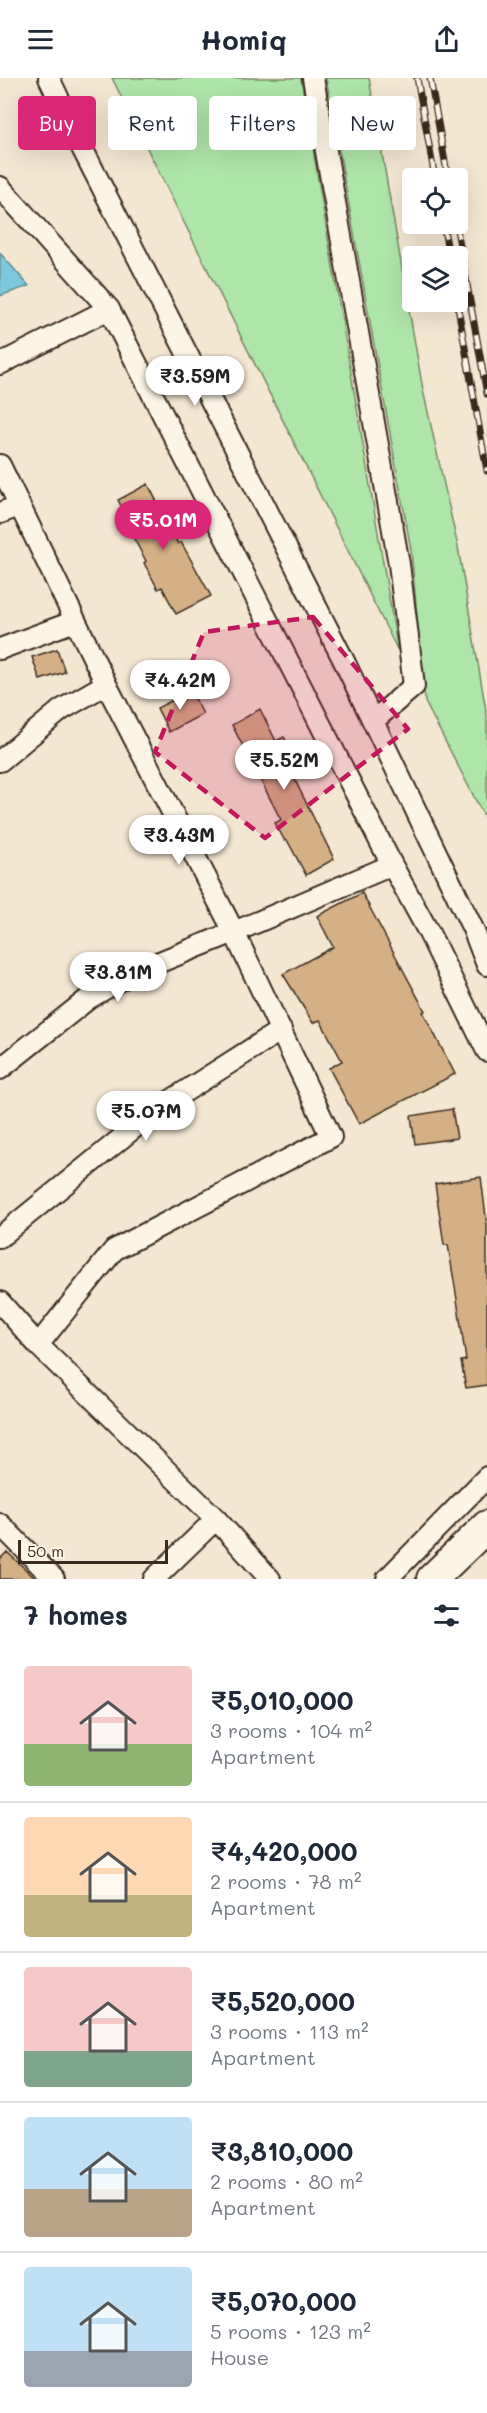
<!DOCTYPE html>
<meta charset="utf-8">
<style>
body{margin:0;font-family:Mali,sans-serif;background:#f2f2f3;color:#1f2937;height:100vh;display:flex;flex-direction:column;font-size:22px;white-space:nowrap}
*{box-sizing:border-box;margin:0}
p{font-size:20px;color:#747a83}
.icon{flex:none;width:33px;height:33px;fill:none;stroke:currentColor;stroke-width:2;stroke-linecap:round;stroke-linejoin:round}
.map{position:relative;height:1501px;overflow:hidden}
.sheet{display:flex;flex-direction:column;background:#fff;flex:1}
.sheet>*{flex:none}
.hud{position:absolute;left:18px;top:18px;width:452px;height:54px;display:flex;gap:12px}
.tools{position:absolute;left:402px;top:90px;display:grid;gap:12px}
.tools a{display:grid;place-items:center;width:66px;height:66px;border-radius:6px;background:#fff;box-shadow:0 6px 24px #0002;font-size:30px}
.scale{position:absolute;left:18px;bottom:15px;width:150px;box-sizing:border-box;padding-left:6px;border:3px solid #3b2a1e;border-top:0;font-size:16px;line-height:21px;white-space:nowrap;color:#3b2a1e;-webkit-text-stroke:4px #fcf5e5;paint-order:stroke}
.price{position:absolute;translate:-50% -51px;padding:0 14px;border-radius:21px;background:#fff;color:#222;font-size:20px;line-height:39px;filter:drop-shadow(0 2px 3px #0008)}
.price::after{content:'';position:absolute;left:50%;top:36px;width:18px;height:14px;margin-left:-9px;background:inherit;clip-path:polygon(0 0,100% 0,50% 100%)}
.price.current{background:#db2777;color:#fff}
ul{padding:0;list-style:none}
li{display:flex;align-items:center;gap:18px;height:150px;padding:0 24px}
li+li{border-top:2px solid #e0e1e3}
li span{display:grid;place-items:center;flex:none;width:168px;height:120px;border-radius:6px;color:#555}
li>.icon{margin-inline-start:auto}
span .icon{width:72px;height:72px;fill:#fffc;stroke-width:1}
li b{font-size:26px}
h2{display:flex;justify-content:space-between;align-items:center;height:72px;padding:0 24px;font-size:26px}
.chip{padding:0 21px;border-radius:6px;background:#fff;box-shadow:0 6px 24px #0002;font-size:21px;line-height:54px}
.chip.current{background:#db2777;color:#fff}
header{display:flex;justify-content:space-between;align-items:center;height:78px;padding:0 24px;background:#fff;font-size:27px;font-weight:700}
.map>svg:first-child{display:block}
.green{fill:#aee5a9;stroke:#748864;stroke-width:1.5}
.water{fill:#7cc8dc;stroke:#628990;stroke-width:1.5}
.building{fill:#d3b086;stroke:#3b2a1e;stroke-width:1.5}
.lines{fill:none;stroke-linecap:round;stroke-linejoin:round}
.street-casing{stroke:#3b2a1e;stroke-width:24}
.primary-casing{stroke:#3b2a1e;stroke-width:34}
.street{stroke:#fcf5e5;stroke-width:20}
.primary{stroke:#fcf5e5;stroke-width:30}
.rail-casing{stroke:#3b2a1e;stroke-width:7}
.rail{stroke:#fcf5e5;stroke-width:4.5;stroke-dasharray:14;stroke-linecap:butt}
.marked{fill:#c2185b;fill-opacity:0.2;stroke:#c2185b;stroke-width:4.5;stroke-dasharray:12 8;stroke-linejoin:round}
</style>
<header><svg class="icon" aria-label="menu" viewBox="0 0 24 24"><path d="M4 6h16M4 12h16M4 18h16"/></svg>Homiq<svg class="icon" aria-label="share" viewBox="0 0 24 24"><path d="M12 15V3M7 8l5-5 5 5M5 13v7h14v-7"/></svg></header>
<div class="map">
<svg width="487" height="1501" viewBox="0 0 487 1501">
<rect width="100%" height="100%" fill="#f4e7d2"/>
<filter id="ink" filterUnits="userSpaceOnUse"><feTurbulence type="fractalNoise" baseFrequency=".0167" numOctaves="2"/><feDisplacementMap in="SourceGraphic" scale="12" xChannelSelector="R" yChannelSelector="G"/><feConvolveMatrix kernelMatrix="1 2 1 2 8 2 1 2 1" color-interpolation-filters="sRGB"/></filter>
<g filter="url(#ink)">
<path class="green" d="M112,0H301L398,573Z
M326,0H369L423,312L458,469L487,638V744L425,624L411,472Z"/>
<path class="water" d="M0,175L29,208L0,218Z"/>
<path class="building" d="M148,406L178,466L181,464L211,518L176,536L162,509L158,511L144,485L146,483L132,457L136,455L118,422Z
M57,571L65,594L40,602L32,579Z
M191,613L203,636L169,654L157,630Z
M260,631L276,663L284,659L297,683L288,688L334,781L306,797L287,762L285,763L275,745L281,742L232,647Z
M362,815L425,933L423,934L455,996L359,1046L329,990L342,983L320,942L313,945L283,896L333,869L317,838Z
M452,1031L457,1060L415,1066L411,1038Z
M481,1099L487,1147V1307L466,1310L461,1283L466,1282L456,1215L448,1167H444L435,1106Z
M7,1474L36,1501H0V1481Z"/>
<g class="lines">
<defs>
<path id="street" d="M49,0L82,70L343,581L473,851L487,887
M313,0L399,486L414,608L373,643
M0,109L109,231L392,787L428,853L487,973
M0,286L109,231
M0,387L106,606
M0,435L19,428
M0,571L75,543
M0,683L61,632L106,606L234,854L392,787
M0,991L88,921L130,896L234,854L331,1059L114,1172L38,1267
M0,1159L156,1032L281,952
M0,1224L38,1267L216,1441
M0,1446L54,1501
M154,1501L216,1441L270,1501
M387,1501L487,1399"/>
<path id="primary" d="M432,1501L487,1448"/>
</defs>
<use href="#street" class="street-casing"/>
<use href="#primary" class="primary-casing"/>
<use href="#street" class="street"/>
<use href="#primary" class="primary"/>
<defs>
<path id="rail" d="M417,0L435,100
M430,0L448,100
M443,146L449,178
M456,146L487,316
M457,224L487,393"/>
</defs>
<use href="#rail" class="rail-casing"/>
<use href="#rail" class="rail"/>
</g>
</g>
<path class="marked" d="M313,539L408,651L265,760L155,674L204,554Z"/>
</svg>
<div class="tools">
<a><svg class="icon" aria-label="locate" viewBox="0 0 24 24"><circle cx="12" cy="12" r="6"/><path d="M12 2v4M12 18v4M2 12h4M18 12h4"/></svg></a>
<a><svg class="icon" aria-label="layers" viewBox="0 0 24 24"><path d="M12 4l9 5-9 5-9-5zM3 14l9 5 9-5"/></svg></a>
</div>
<div class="scale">50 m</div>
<b class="price" style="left:195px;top:329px">₹3.59M</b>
<b class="price current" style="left:163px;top:473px">₹5.01M</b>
<b class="price" style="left:180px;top:633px">₹4.42M</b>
<b class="price" style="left:284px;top:713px">₹5.52M</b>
<b class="price" style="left:179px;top:788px">₹3.43M</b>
<b class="price" style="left:118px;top:925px">₹3.81M</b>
<b class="price" style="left:146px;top:1064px">₹5.07M</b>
<div class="hud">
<a class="chip current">Buy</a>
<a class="chip">Rent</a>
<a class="chip">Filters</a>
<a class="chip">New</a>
</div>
</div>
<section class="sheet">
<h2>7 homes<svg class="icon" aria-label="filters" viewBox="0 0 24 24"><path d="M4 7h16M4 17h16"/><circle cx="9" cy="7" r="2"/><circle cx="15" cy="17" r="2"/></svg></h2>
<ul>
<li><span style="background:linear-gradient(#f6c9c9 65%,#8fb573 0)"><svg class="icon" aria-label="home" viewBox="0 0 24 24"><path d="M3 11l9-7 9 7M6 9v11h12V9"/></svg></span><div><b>₹5,010,000</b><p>3 rooms · 104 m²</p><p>Apartment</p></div></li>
<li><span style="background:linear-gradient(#ffd9b3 65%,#c2b280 0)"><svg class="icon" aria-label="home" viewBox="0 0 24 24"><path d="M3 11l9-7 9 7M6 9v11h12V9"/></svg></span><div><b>₹4,420,000</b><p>2 rooms · 78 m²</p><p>Apartment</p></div></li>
<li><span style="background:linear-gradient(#f6c9c9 70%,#7fa58c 0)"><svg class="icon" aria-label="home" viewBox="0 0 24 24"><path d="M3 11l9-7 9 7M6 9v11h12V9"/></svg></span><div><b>₹5,520,000</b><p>3 rooms · 113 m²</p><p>Apartment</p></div></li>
<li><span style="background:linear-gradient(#bfe0f5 60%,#b9a48a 0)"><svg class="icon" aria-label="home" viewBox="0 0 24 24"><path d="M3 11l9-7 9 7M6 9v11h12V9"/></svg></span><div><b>₹3,810,000</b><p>2 rooms · 80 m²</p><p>Apartment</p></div></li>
<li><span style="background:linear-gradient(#bfe0f5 70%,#9aa5b1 0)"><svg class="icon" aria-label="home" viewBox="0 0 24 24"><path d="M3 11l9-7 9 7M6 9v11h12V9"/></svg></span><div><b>₹5,070,000</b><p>5 rooms · 123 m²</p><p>House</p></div></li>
</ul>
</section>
